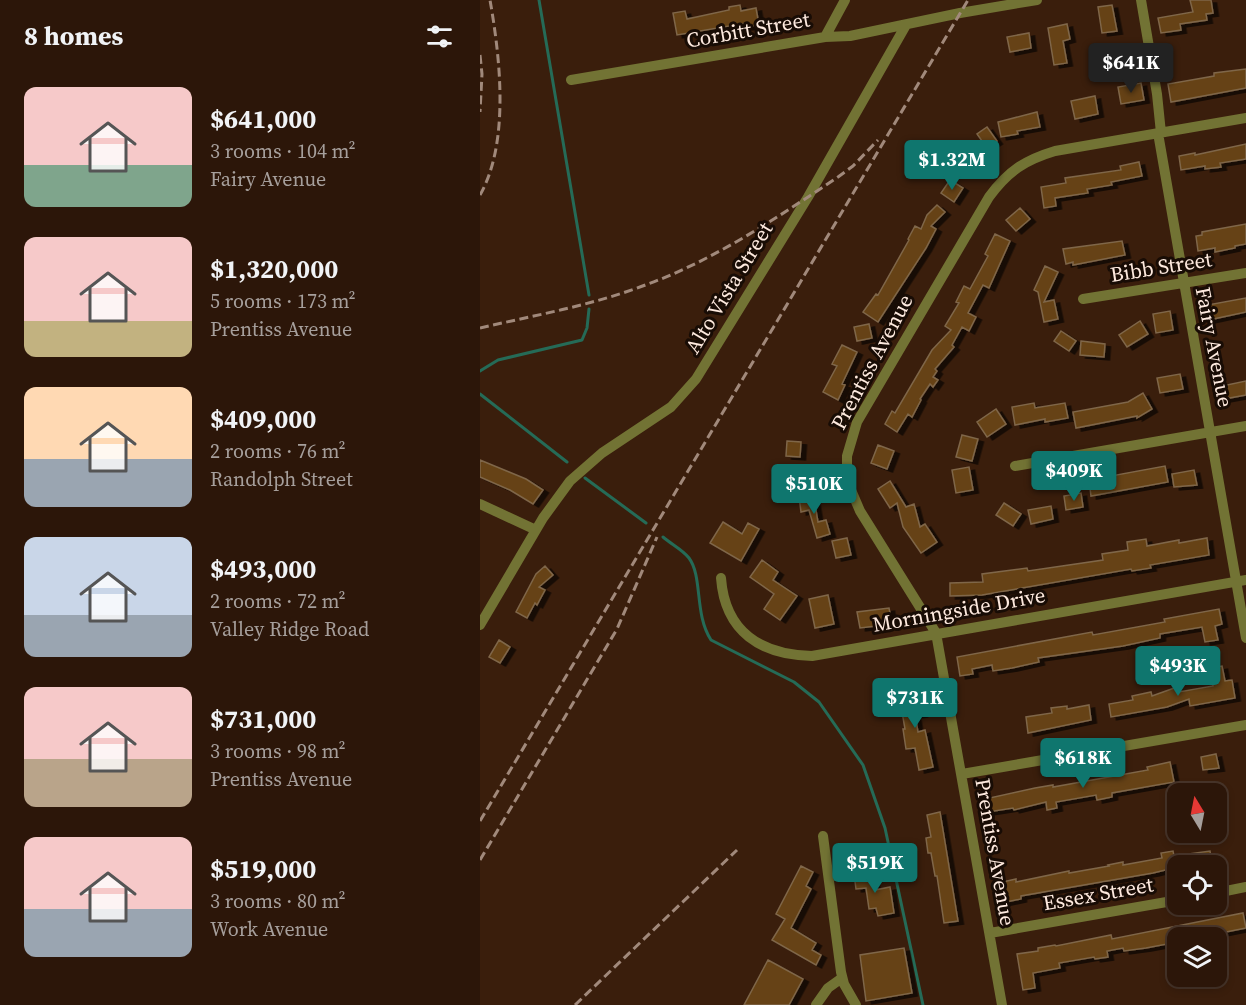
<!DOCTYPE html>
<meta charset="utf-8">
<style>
body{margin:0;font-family:"Source Serif 4",serif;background:#341f12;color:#f1f3f6;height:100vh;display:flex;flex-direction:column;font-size:22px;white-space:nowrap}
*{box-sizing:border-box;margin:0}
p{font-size:20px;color:#a69f9c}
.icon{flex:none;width:33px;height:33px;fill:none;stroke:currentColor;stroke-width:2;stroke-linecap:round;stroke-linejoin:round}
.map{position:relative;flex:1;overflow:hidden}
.details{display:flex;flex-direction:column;background:#2c1609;width:480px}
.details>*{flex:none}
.needle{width:39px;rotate:350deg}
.buttons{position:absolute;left:687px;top:783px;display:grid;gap:12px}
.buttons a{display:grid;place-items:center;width:60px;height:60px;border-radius:12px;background:#2c1609;box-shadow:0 3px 9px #0003,0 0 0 2px #48352a;font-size:30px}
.price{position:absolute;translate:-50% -51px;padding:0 14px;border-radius:6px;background:#0f766e;color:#fff;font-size:20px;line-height:39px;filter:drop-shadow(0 2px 3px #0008)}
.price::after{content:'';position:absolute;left:50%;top:36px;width:18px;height:14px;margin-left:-9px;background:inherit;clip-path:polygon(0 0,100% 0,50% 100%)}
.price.active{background:#222;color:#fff}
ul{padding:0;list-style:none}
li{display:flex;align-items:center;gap:18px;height:150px;padding:0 24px}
li span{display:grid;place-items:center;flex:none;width:168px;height:120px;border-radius:12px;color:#555}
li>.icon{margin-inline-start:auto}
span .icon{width:72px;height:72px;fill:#fffc;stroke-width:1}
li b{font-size:26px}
h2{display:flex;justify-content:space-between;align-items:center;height:72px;padding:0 24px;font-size:26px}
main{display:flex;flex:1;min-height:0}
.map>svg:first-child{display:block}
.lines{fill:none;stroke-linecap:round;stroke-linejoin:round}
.stream{stroke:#256b57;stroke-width:3}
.building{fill:#664313;stroke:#7f6649;stroke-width:1.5;filter:url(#shadow)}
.minor{stroke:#727334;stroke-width:10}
.rail{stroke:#a1897b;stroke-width:3;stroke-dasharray:9 4.5;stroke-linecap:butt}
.labels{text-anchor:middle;stroke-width:6;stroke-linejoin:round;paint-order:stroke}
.street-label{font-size:21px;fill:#feeadf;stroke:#180c05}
</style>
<main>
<section class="details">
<h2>8 homes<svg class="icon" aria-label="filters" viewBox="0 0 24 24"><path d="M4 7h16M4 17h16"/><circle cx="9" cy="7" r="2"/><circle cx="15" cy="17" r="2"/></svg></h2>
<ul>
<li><span style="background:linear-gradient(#f6c9c9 65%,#7fa58c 0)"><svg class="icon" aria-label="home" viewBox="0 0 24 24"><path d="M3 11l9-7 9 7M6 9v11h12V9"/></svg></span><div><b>$641,000</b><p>3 rooms · 104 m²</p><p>Fairy Avenue</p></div></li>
<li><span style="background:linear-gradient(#f6c9c9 70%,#c2b280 0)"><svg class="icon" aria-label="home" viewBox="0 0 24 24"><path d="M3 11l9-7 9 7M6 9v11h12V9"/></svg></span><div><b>$1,320,000</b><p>5 rooms · 173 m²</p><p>Prentiss Avenue</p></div></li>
<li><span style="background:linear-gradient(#ffd9b3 60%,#9aa5b1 0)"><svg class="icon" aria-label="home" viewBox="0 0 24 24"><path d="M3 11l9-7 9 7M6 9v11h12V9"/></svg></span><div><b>$409,000</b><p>2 rooms · 76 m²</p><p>Randolph Street</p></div></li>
<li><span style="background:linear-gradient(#c9d6e8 65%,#9aa5b1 0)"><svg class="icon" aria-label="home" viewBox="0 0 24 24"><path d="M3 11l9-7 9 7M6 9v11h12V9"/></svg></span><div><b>$493,000</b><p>2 rooms · 72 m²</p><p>Valley Ridge Road</p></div></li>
<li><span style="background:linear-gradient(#f6c9c9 60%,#b9a48a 0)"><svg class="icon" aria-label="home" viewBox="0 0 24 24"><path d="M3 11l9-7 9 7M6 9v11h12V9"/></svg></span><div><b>$731,000</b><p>3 rooms · 98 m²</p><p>Prentiss Avenue</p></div></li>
<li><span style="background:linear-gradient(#f6c9c9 60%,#9aa5b1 0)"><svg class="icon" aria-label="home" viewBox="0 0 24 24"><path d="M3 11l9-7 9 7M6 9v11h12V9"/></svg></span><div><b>$519,000</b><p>3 rooms · 80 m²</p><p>Work Avenue</p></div></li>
</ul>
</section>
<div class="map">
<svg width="766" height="1005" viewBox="0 0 766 1005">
<defs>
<filter id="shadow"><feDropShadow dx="5.5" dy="3" stdDeviation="0" flood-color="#0009"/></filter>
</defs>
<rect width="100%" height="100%" fill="#3a1e0c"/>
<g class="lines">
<path class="stream" d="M59,0L109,295
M0,371L18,360L102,340L107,328L109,309
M0,394L87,462
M105,478L166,523
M183,537C191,544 203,550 209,558C223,577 214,614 231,640L314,682L339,702L383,765L405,828L443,1005"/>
</g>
<path class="building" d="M710,0H731L733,13L726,14L727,20L700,24L701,30L681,33L678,18L713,12Z
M260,5L261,11L276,8L279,25L267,27L266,23L197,35L193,13L205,11L207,19L249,10V7Z
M632,5L637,31L622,33L618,7Z
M587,24L590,39L583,41L587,63L574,65L568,28Z
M549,33L551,48L530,52L527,37Z
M766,69V88L691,102L688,84L734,76V73Z
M661,83L664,100L641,104L638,87Z
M615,96L618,114L595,119L591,101Z
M557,112L560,127L537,131L538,134L521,137L518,122Z
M507,127L517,141L498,154L500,159L487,165L480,151L502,141L497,134Z
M766,144V159L740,163L741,167L725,169V166L701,170L699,156L715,153V155Z
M659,162L662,176L631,182L632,185L607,189L608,193L575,198L576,206L564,208L561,187L586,183L585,178L641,170L640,166Z
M470,180L483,188L474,202L461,193Z
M457,205L465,212L451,226L456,229L446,248L398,322L383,312L396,294L398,295L429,240L428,239L435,226L441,229L447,215Z
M540,208L550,219L536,231L526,220Z
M766,224V244L755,246V248L735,252V248L718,251L716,236L722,235V232Z
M515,234L530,241L509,288L503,285L488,313L496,317L489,331L482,327L472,345L474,347L455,369L457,371L453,377L458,380L453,387L450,384L440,399L441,400L432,417L428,414L417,432L405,424L412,411L415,413L452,350L471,330L465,326L479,303L476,302L484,286L490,289L508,256L505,254Z
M642,241L645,255L593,265V262L586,264L583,249Z
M565,266L578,272L564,302L574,300L578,319L564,322L558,292L554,290Z
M766,298V312L724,321L722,306Z
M690,311L693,330L676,333L673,314Z
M660,321L668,334L647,347L639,335Z
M389,324L392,338L377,341L374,327Z
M581,331L596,341L589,351L574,341Z
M601,341L625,344L624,357L600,355Z
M362,345L377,352L362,384L365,385L358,400L343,392L357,366L352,364Z
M700,374L703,389L680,393L677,378Z
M766,381V395L744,399L742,386Z
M663,393L672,409L657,418V416L596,428L593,412L648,402Z
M554,403L555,408L585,403L588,418L565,422V419L535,425L532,407Z
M516,409L526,424L507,437L497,422Z
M482,435L498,439L492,461L476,457Z
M307,441L321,442L320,457L306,456Z
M398,445L414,451L407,469L391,463Z
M0,460L46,479L63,490L53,504L30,490L0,477Z
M685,466L688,482L611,496L609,480Z
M489,467L493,490L476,493L472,470Z
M714,470L717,485L694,487L692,474Z
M410,481L426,507L434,504L440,527L445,524L457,542L441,553L423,527L417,503L410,508L398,489Z
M333,493L338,522L346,520L350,534L337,538L329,510L321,512L319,496Z
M601,493L603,507L586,510L584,496Z
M524,503L541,514L533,526L516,515Z
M571,506L573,519L551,524L548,510Z
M243,522L262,534L268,523L279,529L261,561L230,543Z
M367,538L371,555L356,558L352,541Z
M727,538L729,555L670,565L671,568L652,571L651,569L502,595L470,596V583L503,582L502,574L547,568L548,571L623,560L622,554L648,550L647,542L666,539L667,546L699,540V543Z
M282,560L298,572L293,580L317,596L300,620L284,609L294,594L270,577Z
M65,566L73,575L59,587L65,590L57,605L55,603L47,618L36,612L56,574Z
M348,595L354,624L335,628L329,599Z
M409,608L412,624L380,628L377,612Z
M739,609L742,624L735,626L738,640L725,642L722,627L680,634V638L643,646L558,658L559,662L532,668L513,671L512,665L492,669L493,674L480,676L477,657L612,632L613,635L685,622L684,619Z
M19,640L30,647L20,663L9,657Z
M742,666L745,681L752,680L755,698L710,706L709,699L687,707L631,717L629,704L653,700L652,696L671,692L672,696L697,687L699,692L733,686L730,668Z
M438,691L442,714L435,715L438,732L445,730L453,767L439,770L435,748L426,749L423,729H425L419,694Z
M609,705L611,720L548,733L546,717L572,713L571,708L587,706V709Z
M736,754L739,768L723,770L721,757Z
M690,762L694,782L632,793V797L617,800L616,795L576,802L577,808L567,810L566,802L534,810L533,808L508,812L505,799L555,788L573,785V787L668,770L667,767Z
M460,812L478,921L464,923L457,876H455L451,853H448L446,838L451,837L447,815Z
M693,851L694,856L730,851L732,864L698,866V867L673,873L541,896V899L521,903L518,883L536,879V882L589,871V873L629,866L628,865L643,862V865L682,858L681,853Z
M321,866L333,872L326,886L331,889L311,928L336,943L332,950L341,955L336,965L292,940L305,919L296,914Z
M392,871L395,890L410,887L414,913L398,916L396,908L389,909L386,888L376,889L374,874Z
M763,913L766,928L716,938H698V942L666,948L644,951L643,948L627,951L628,957L615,959L614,957L579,963L580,968L553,973L555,988L543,990L537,954L558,951V948L575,945L576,946L631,935L632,939Z
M424,948L432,993L386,1001L380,955Z
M288,960L323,979L309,1005H264Z"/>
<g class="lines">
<path class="minor" d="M661,0L677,94L681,133
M345,37L365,0
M91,80L345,37L370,36L480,13L557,0
M678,133L766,638
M603,299L766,273
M535,466L766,426
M0,504L56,530
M241,578C245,632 281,655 332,656L766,580
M0,625L63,518L90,481L122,453L191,407L216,379L328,197L426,25
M482,774L766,725
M343,836L361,972L364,984L376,1005
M736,893L766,887
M510,933L698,900
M336,1005L348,988L362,978
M522,1005L456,633L380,511L371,490L367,468V456L377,422L509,197C528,171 545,160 575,151L766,118"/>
<path class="rail" d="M0,55L2,74L0,112
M0,195C30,142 20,57 10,0
M0,328C56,315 114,305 168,284C236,259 298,217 358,177L373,166L398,140
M0,821L488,0
M0,860L137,629L177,537
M95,1005L257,850"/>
</g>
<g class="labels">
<g class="street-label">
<text transform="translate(268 30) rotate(-10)" y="7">Corbitt Street</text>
<text transform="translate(681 267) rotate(-9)" y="7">Bibb Street</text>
<text transform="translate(249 288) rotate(-59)" y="7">Alto Vista Street</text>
<text transform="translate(734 347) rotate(79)" y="7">Fairy Avenue</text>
<text transform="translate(392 362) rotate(-62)" y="7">Prentiss Avenue</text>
<text transform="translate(479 610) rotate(-10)" y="7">Morningside Drive</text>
<text transform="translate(515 852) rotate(80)" y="7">Prentiss Avenue</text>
<text transform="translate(618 894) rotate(-10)" y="7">Essex Street</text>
</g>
</g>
</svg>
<div class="buttons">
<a><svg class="needle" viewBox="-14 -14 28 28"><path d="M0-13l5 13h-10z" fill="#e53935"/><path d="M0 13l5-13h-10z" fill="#a69f9c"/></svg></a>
<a><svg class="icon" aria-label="locate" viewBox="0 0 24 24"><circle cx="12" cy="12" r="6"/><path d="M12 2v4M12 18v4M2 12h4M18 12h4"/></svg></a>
<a><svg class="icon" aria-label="layers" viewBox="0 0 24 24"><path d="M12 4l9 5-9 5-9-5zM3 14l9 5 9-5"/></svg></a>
</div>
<b class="price active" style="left:651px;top:94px">$641K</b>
<b class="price" style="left:472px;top:191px">$1.32M</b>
<b class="price" style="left:594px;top:502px">$409K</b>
<b class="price" style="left:334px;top:515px">$510K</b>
<b class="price" style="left:698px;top:697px">$493K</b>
<b class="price" style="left:435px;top:729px">$731K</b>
<b class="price" style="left:603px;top:789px">$618K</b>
<b class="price" style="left:395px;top:894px">$519K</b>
</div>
</main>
